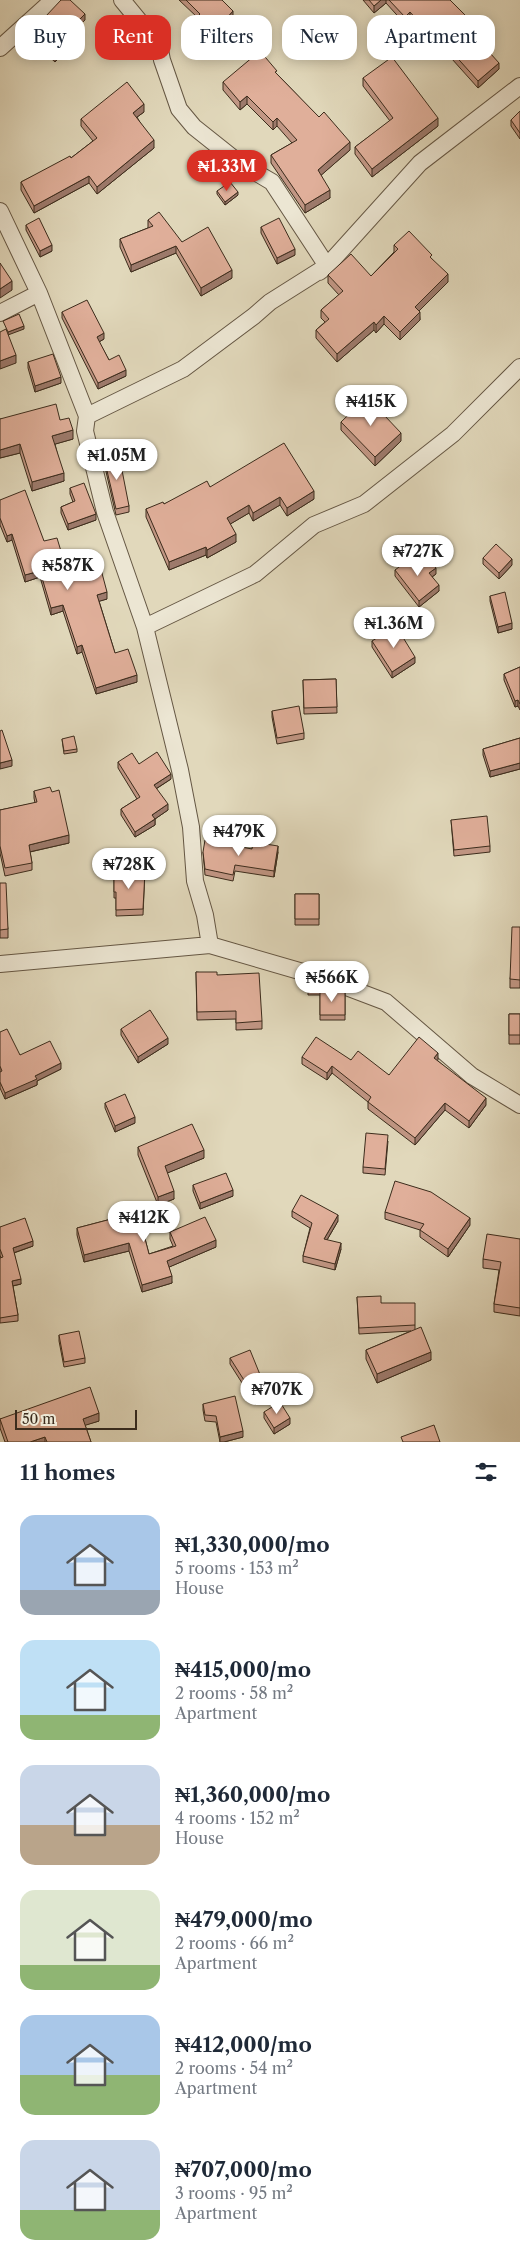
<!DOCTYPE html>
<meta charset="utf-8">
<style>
body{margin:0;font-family:"Libre Caslon Text",serif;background:#f2f2f3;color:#1f2937;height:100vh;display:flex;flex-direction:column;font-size:19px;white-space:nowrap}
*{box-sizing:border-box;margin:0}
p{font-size:16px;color:#747a83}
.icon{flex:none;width:28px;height:28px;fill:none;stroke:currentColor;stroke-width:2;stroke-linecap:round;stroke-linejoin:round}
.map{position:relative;height:1442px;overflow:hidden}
.drawer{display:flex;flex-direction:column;background:#fff;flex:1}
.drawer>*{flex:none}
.hud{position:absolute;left:15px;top:15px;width:490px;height:45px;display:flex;gap:10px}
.scale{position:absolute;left:15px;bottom:12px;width:122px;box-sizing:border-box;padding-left:5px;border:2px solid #3c2c1c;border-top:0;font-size:14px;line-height:18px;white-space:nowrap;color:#3c2c1c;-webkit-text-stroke:4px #ece6d3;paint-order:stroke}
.price{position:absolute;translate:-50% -42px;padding:0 11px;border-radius:18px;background:#fff;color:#222;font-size:16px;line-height:32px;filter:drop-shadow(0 1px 2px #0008)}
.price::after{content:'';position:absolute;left:50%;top:30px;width:15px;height:11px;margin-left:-8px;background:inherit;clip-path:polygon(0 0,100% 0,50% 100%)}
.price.active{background:#d93025;color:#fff}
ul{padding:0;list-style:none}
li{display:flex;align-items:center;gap:15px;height:125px;padding:0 20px}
li span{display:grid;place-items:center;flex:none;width:140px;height:100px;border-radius:15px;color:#555}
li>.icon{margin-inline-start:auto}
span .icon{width:60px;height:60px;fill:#fffc;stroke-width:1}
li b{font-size:21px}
h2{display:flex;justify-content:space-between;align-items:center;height:60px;padding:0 20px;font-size:21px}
.pill{padding:0 18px;border-radius:15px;background:#fff;box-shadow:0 2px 12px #0003;font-size:18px;line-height:45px}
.pill.active{background:#d93025;color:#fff}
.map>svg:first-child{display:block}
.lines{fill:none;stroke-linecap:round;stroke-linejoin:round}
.minor-casing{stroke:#655744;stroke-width:18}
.minor{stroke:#ece6d3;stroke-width:16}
.wall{fill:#c19684;stroke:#3c2c1c}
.shaded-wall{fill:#9d7a6c;stroke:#3c2c1c}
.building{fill:#e0af9a;stroke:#3c2c1c}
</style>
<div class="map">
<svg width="520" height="1442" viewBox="0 0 520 1442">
<rect width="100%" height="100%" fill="#e1d8bb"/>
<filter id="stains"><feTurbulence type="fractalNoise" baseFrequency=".004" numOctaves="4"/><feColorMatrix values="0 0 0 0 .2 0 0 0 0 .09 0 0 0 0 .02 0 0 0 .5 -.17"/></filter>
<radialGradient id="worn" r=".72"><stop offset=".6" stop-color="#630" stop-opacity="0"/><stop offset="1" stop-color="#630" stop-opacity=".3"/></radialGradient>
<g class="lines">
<defs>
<path id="minor" d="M0,48L53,0
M0,211L39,293L87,416L85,431L105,512L145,627L180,770L191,827L195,881L205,915L210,945
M319,272L327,266L420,163L520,86
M0,313L39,293
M87,416L183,369L254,316L270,302L327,266L272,182L238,162L194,127L179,109L162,60L159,45L122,0
M145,627L255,574L314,525L364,504L453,434L520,367
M0,964L210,945L320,977L386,1002L472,1076L520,1105"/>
</defs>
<use href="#minor" class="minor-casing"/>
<use href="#minor" class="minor"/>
</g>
<path class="wall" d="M179,0H222L233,18L212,41L195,26V19L197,17Z
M363,0H450L469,26L467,28L499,69L478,88L443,49L440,52L410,19L405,24L386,3L374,13Z
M85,20L74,31L77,39L55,62L30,39V33Z
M277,74L350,150L321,175L330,198L305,213L271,163V155L292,143L277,126L273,130L247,104L240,110L223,90V82Z
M363,78L438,126L372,177L355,154V147L390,121L363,86Z
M520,111V139L511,126V120Z
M144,112L137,117L154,148L97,194L89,183L34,213L21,190V182L71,158L93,141L81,126V119Z
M217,191L238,195L225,205L217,194Z
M148,220L182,242L232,278L201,296L176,253L131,272L120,247V239L148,228Z
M26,225L52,251L40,257L26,230Z
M261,227L295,255L277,264L261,233Z
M394,245L432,259L448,282L419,311L420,320L400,340L384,324L376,333L374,330L337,362L316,338V330L325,322L321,318V310L339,295L328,283V275L371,276L394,252Z
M62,312L104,339L99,342L109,360L126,376L98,389L62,318Z
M28,362L61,383L35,392L28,368Z
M0,419L60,420L73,439L55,444L64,481L32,491L20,453L0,458Z
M341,422L401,441L375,466L341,430Z
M104,458L129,506V512L116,515L104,463Z
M210,487L314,499L287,516L280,505L253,521L249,513L230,524L236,542L207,558L206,555L169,570L146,517V509L164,504Z
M70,488L96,520L68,530L61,513V507L73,502L70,494Z
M0,500L44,541L67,571L107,599L99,601L115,653L137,682L96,694L82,652L77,654L63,611L51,615L40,577L25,582L12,540L7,542L0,525Z
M483,558L512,565L499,579L483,564Z
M422,563L436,574L432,577L439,591L419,607L395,576V570Z
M490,596L512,629L498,633L490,601Z
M372,641L415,663L392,678L372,647Z
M520,667V710L518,706L515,707L504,680V674Z
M336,679L337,713L304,714L303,680Z
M272,711L304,733V739L277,744L272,717Z
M520,738V769L490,777L483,755V749Z
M62,739L77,749V752L64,754Z
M118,762L139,764L171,779L156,789L168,810L155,819V825L135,837L121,815V809L137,799L118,768Z
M34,791L69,843L30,852L32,863V870L5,876L0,853V810L35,803L34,798Z
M451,820L490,846V852L454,856Z
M252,849L278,852L274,877L235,871L233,881L205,875L203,852Z
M145,871L143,915L116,916V898H114V872Z
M0,883L8,929V938H0Z
M295,894H319V925H295Z
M520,927V988H510V979Z
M196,972L217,975L262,1021V1029L236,1030V1019L197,1020Z
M308,981L321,990L345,991V1020H320V995H308Z
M509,1014H520V1044H509Z
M121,1029L168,1044L138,1063L121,1035Z
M0,1032L20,1055L61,1069L37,1081V1085L5,1099L0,1088Z
M302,1057L351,1060L389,1075L438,1060H437L486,1105L469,1128L445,1110L415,1145L368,1109V1102L332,1073L327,1080L302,1064Z
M105,1103L135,1123L115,1132L105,1108Z
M388,1141L385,1175L363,1173V1167Z
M138,1147L204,1158L167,1173L174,1199L158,1205L138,1155Z
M193,1185L233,1196L200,1209L193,1191Z
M292,1211L338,1221L327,1240L341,1249L335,1270L303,1262V1256L310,1228L292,1217Z
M138,1212L149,1254L173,1246L170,1239V1232L216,1247L169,1267L172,1283L142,1292L129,1251L84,1262L77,1235V1228Z
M385,1212L470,1225L448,1257L420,1237V1230L385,1219Z
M0,1227L33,1246L14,1253L21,1284L13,1286L18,1315V1321L0,1323V1258H1L0,1255Z
M520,1239V1316L494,1312V1304L499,1270L483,1268V1259Z
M357,1297L381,1303L415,1325V1330L431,1360L377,1383L366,1359V1350L411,1331L359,1334Z
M59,1335L85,1358V1363L64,1367L59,1341Z
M230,1358L263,1388L249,1394L230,1364Z
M203,1404L243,1437L224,1442H220L216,1422L205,1421L203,1410Z
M264,1412L290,1424L274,1434L264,1418Z
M0,1419L99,1421L85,1425L91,1442H5L0,1428Z"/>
<path class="shaded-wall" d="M381,0H386V3L374,13V6Z
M233,11V18L212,41V34Z
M410,12V19L405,24V17Z
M85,14V20L71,34V28Z
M469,19V26L464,31V24Z
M77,33V39L55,62V56Z
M443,42V49L440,52V45Z
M499,63V69L478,88V81Z
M247,96V104L240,110V102Z
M144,104V112L133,120V113Z
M277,118V126L273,130V122Z
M438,118V126L372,177V169Z
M154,140V148L97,194V187Z
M350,142V150L318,178V170Z
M89,176V183L34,213V206Z
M330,190V198L305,213V205Z
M238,192V195L225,205V202Z
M52,245V251L40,257V251Z
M176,246V253L131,272V265Z
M295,249V255L277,264V258Z
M232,270V278L201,296V288Z
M448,274V282L415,315V307Z
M12,281V290L0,298V289Z
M420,312V320L400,340V332Z
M384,316V324L376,333V325Z
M374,322V330L337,362V354Z
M24,326V329L8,335V332Z
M104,333V339L97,343V337Z
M16,355V363L0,369V361Z
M126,370V376L98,389V383Z
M61,377V383L35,392V386Z
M73,430V439L52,445V436Z
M401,433V441L375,466V457Z
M20,444V453L0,458V450Z
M64,473V481L32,491V482Z
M314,491V499L287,516V508Z
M280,497V505L253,521V513Z
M249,505V513L227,526V518Z
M96,514V520L68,530V524Z
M12,534V540L7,542V536Z
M236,534V542L207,558V550Z
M206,547V555L169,570V562Z
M512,559V565L499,579V573Z
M436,568V574L429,579V573Z
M40,571V577L25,582V575Z
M439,585V591L419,607V601Z
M107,592V599L97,602V595Z
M63,605V611L51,615V608Z
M512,623V629L498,633V627Z
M82,645V652L77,654V647Z
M415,657V663L392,678V672Z
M137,675V682L96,694V688Z
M518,700V706L515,707V701Z
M12,760V766L0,769V763Z
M520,763V769L490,777V771Z
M171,774V779L154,790V785Z
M168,804V810L152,821V815Z
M155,819V825L135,837V832Z
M69,835V843L29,852V845Z
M278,846V852L274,877V871Z
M168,1038V1044L138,1063V1057Z
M438,1053V1060L434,1065V1058Z
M61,1063V1069L37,1081V1085L5,1099V1093L35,1076Z
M332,1066V1073L327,1080V1073Z
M486,1098V1105L469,1128V1121Z
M445,1103V1110L415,1145V1138Z
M135,1117V1123L115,1132V1126Z
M204,1150V1158L165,1174V1166Z
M233,1190V1196L200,1209V1203Z
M174,1191V1199L158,1205V1197Z
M338,1215V1221L324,1245V1239Z
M470,1218V1225L448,1257V1249Z
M216,1240V1247L167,1268V1261Z
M33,1241V1246L13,1253V1248Z
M129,1243V1251L84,1262V1255Z
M341,1243V1249L335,1270V1264Z
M172,1276V1283L142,1292V1285Z
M21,1279V1284L12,1286V1281Z
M431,1352V1360L377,1383V1374Z
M263,1382V1388L249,1394V1388Z
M99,1413V1421L83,1426V1419Z
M290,1418V1424L274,1434V1428Z
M243,1431V1437L224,1442H220V1437Z
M45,1437V1442H30Z"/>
<path class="building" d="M61,0H70L85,14L71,28L77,33L55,56L30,33Z
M186,0H222L233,11L212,34L195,19L200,14Z
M369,0H381L374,6Z
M389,0H450L469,19L464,24L499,63L478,81L443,42L440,45L410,12L405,17Z
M260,51L277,71L275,72L319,117L324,112L350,142L318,170L330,190L305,205L271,155L297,140L277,118L273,122L247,96L240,102L223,82Z
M392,57L438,118L372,169L355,147L393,118L363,78Z
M127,82L144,104L133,113L154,140L97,187L89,176L34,206L21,182L70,156L71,158L97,138L81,119Z
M520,111V133L511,120Z
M230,182L238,192L225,202L217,191Z
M159,212L182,242L208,227L232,270L201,288L176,246L131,265L120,239L153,226L148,220Z
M39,218L52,245L40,251L26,225Z
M279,218L295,249L277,258L261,227Z
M409,231L432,255L430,257L448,274L415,307L420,312L400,332L384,316L376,325L374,322L337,354L316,330L329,319L321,310L343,291L328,275L351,254L371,276L398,249L394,245Z
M0,263L12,281L0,289Z
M87,300L104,333L97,337L109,360L119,355L126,370L98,383L62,312Z
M19,314L24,326L8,332L3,321Z
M6,329L16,355L0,361V332Z
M53,354L61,377L35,386L28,362Z
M367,397L401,433L375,457L341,422Z
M56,404L60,420L69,418L73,430L52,436L64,473L32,482L20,444L0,450V419Z
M284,443L314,491L287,508L280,497L253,513L249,505L227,518L236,534L207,550L206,547L169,562L146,509L163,502L164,504L207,481L210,487Z
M119,455L129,506L116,509L104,458Z
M84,483L96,514L68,524L61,507L75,501L70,488Z
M25,490L44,541L57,538L67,571L99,562L107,592L97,595L115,653L128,649L137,675L96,688L82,645L77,647L63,605L51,608L40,571L25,575L12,534L7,536L0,518V500Z
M496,544L512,559L499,573L483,558Z
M415,555L422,563L428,558L436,568L429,573L439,585L419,601L395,570Z
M505,592L512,623L498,627L490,596Z
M396,626L415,657L392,672L372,641Z
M520,667V704L518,700L515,701L504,674Z
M336,679L337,707L304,708L303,680Z
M299,706L304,733L277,738L272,711Z
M2,730L12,760L0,763V731Z
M74,736L77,749L64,751L62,739Z
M520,738V763L490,771L483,749Z
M157,752L171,774L154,785L168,804L152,815L155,819L135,832L121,809L140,797L118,762L132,753L139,764Z
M50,787L52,792L59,790L69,835L29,845L32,863L5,868L0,846V810L37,802L34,791Z
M487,816L490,846L454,850L451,820Z
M205,840L252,849L253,842L278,846L274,871L235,865L233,875L205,869L203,852Z
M145,871L143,909L116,910V892H114V872Z
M0,883H6L8,929L0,930Z
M295,894H319V919H295Z
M512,927H520V980L510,979Z
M196,972H217V975L259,973L262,1021L236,1023V1011L197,1012Z
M308,981L321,985V990H320V992H308Z
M320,990L345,991V1015H320Z
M150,1010L168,1038L138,1057L121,1029Z
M509,1014H520V1035H509Z
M7,1029L20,1055L50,1041L61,1063L35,1076L37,1079L5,1093L0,1082V1072L2,1071L0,1066V1032Z
M316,1037L351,1060L358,1051L389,1075L419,1037L438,1053L434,1058L486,1098L469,1121L445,1103L415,1138L368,1102L371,1097L332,1066L327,1073L302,1057Z
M125,1094L135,1117L115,1126L105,1103Z
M192,1124L204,1150L165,1166L174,1191L158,1197L138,1147Z
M366,1133L388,1135L385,1169L363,1167Z
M226,1173L233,1190L200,1203L193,1185Z
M395,1181L431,1192L470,1218L448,1249L420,1230L424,1224L385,1212Z
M301,1195L338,1215L324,1239L341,1243L335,1264L303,1256L312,1223L292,1211Z
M138,1212L149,1254L176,1246L170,1232L205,1217L216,1240L167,1261L172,1276L142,1285L129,1243L84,1255L77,1228Z
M25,1218L33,1241L13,1248L21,1279L12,1281L18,1315L0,1318V1258L3,1257L0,1249V1227Z
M487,1234L520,1239V1308L494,1304L501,1262L483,1259Z
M381,1296V1303H415V1325L359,1328L357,1297Z
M421,1327L431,1352L377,1374L366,1350Z
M79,1331L85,1358L64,1362L59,1335Z
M250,1350L263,1382L249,1388L230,1358Z
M90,1387L99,1413L83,1419L91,1442H47L45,1437L30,1442H8L0,1419Z
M235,1396L243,1431L220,1437L216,1416L205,1415L203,1404Z
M280,1402L290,1418L274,1428L264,1412Z
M434,1425L440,1442H403L401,1437Z"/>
<rect width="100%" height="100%" filter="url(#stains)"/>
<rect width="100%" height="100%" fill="url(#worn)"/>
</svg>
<div class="scale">50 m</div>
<b class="price active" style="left:227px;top:192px">₦1.33M</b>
<b class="price" style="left:371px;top:427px">₦415K</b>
<b class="price" style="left:117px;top:481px">₦1.05M</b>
<b class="price" style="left:418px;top:577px">₦727K</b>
<b class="price" style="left:68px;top:591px">₦587K</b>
<b class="price" style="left:394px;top:649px">₦1.36M</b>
<b class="price" style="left:239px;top:857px">₦479K</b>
<b class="price" style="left:129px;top:890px">₦728K</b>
<b class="price" style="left:332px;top:1003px">₦566K</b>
<b class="price" style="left:144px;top:1243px">₦412K</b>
<b class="price" style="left:277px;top:1415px">₦707K</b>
<div class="hud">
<a class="pill">Buy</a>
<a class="pill active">Rent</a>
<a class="pill">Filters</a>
<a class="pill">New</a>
<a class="pill">Apartment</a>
</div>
</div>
<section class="drawer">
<h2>11 homes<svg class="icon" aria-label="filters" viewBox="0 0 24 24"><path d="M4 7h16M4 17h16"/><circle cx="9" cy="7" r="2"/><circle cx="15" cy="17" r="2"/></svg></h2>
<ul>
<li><span style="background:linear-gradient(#a9c7e8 75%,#9aa5b1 0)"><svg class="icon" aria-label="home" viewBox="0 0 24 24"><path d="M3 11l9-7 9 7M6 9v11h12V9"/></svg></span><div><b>₦1,330,000/mo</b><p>5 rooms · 153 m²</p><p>House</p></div></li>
<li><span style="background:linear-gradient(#bfe0f5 75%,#8fb573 0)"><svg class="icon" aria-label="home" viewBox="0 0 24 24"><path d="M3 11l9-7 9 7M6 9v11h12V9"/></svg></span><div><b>₦415,000/mo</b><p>2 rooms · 58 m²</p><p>Apartment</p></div></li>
<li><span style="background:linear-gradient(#c9d6e8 60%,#b9a48a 0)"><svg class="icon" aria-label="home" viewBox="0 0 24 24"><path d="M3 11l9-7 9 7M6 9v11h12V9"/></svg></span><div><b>₦1,360,000/mo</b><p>4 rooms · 152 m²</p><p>House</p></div></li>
<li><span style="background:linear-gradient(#dfe7d0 75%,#8fb573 0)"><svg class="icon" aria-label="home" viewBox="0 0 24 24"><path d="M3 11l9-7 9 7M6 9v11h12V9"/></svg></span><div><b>₦479,000/mo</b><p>2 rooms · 66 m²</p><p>Apartment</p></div></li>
<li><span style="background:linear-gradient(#a9c7e8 60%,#8fb573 0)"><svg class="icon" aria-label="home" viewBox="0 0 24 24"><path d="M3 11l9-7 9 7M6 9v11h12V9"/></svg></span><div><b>₦412,000/mo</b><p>2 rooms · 54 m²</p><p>Apartment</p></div></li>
<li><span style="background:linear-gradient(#c9d6e8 70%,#8fb573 0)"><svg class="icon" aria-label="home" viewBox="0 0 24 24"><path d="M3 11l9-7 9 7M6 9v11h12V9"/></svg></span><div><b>₦707,000/mo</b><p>3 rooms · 95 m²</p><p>Apartment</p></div></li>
</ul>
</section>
